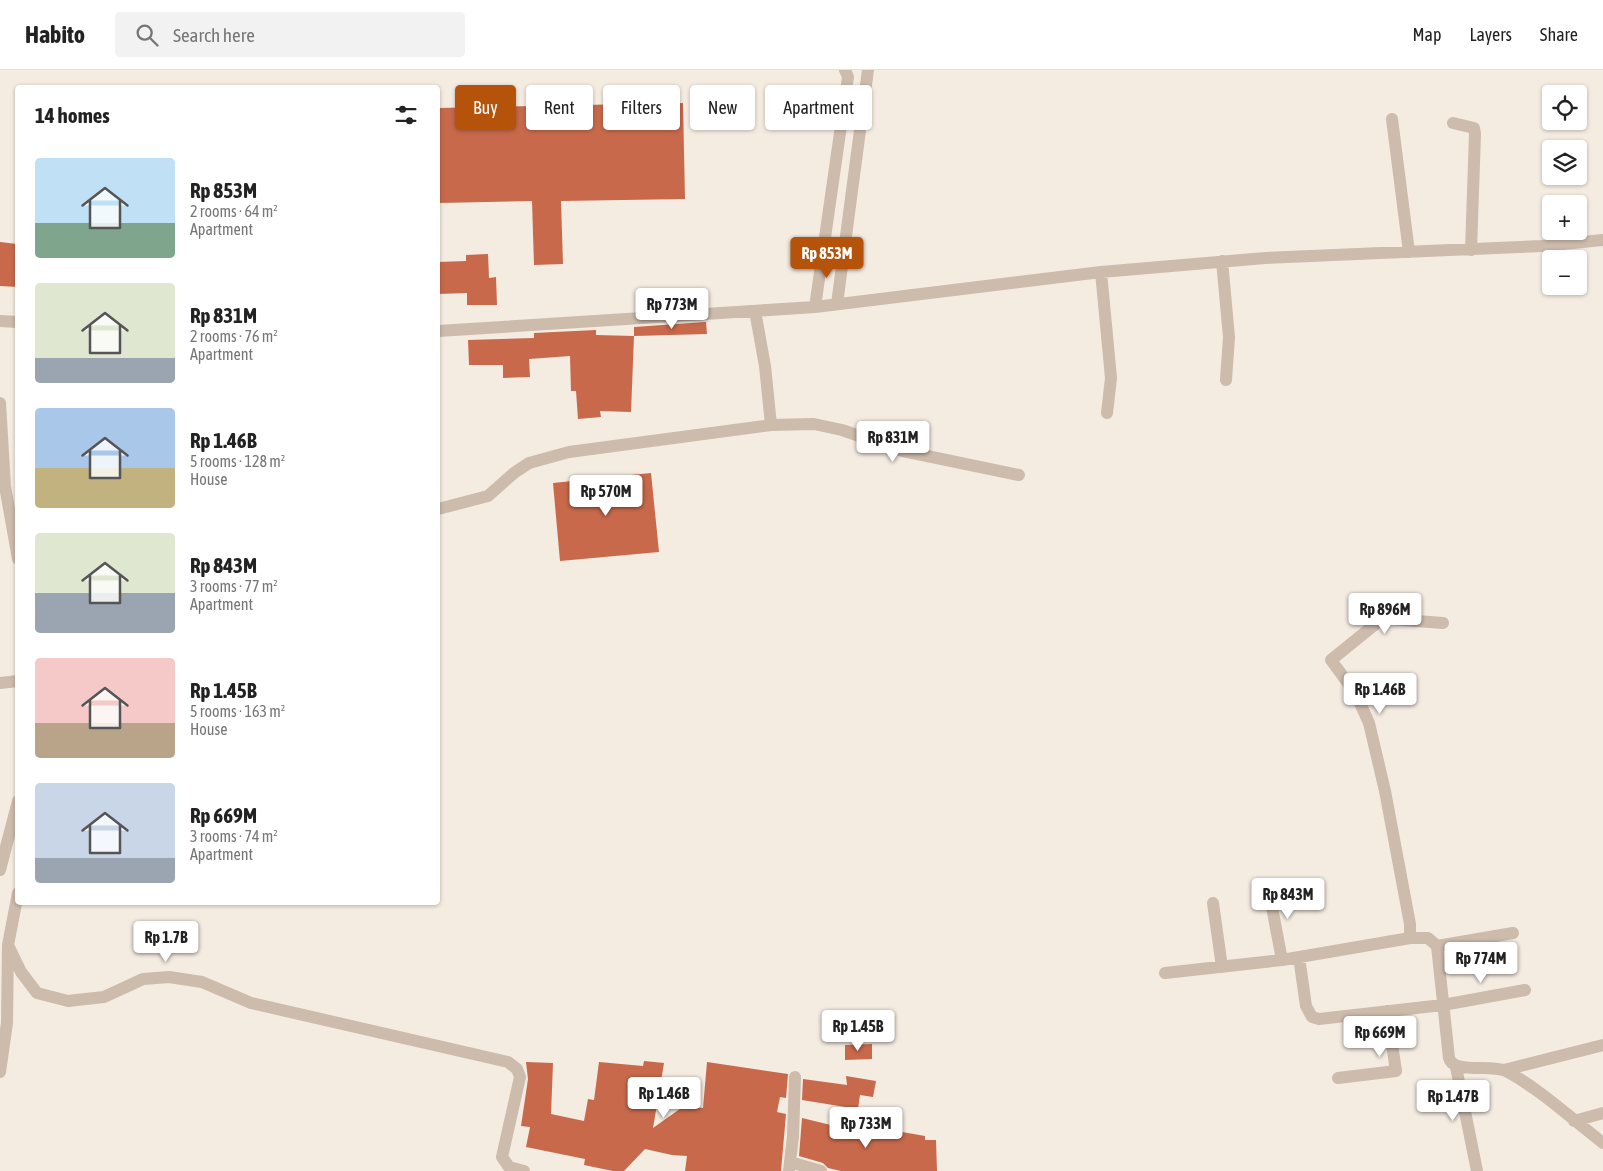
<!DOCTYPE html>
<meta charset="utf-8">
<style>
body{margin:0;font-family:"Asap Condensed",sans-serif;background:#f2f2f2;color:#222;height:100vh;display:flex;flex-direction:column;font-size:19px;white-space:nowrap}
*{box-sizing:border-box;margin:0}
p{font-size:16px;color:#767676}
.icon{flex:none;width:28px;height:28px;fill:none;stroke:currentColor;stroke-width:2;stroke-linecap:round;stroke-linejoin:round}
.map{position:relative;flex:1;overflow:hidden}
.details{position:absolute;left:15px;top:15px;width:425px;height:820px;display:flex;flex-direction:column;background:#fff;border-radius:5px;box-shadow:0 1px 4px #0004}
.details>*{flex:none}
.guide{position:absolute;left:455px;top:15px;width:475px;height:45px;display:flex;gap:10px}
.tools{position:absolute;left:1542px;top:15px;display:grid;gap:10px}
.tools a{display:grid;place-items:center;width:45px;height:45px;border-radius:5px;background:#fff;box-shadow:0 1px 4px #0004;font-size:25px}
.price{position:absolute;translate:-50% -42px;padding:0 11px;border-radius:5px;background:#fff;color:#222;font-size:16px;line-height:32px;filter:drop-shadow(0 1px 2px #0008)}
.price::after{content:'';position:absolute;left:50%;top:30px;width:15px;height:11px;margin-left:-8px;background:inherit;clip-path:polygon(0 0,100% 0,50% 100%)}
.price.active{background:#b45309;color:#fff}
ul{padding:0;list-style:none}
li{display:flex;align-items:center;gap:15px;height:125px;padding:0 20px}
li span{display:grid;place-items:center;flex:none;width:140px;height:100px;border-radius:5px;color:#555}
li>.icon{margin-inline-start:auto}
span .icon{width:60px;height:60px;fill:#fffc;stroke-width:1}
li b{font-size:21px}
h2{display:flex;justify-content:space-between;align-items:center;height:60px;padding:0 20px;font-size:21px}
.tag{padding:0 18px;border-radius:5px;background:#fff;box-shadow:0 1px 4px #0004;font-size:18px;line-height:45px}
.tag.active{background:#b45309;color:#fff}
header{display:flex;align-items:center;gap:30px;box-sizing:border-box;height:70px;padding:0 25px;background:#fff;border-bottom:1px solid #e0e0e0}
header strong{font-size:24px}
nav{display:flex;gap:28px;margin-inline-start:auto;font-size:18px}
.search{width:350px;height:45px;background:#f2f2f2;display:flex;align-items:center;gap:12px;box-sizing:border-box;padding:0 18px;border-radius:5px;color:#767676;font-size:19px}
.map>svg:first-child{display:block}
.building{fill:#c8694b}
.lines{fill:none;stroke-linecap:round;stroke-linejoin:round}
.street{stroke:#cdbbac;stroke-width:12}
</style>
<header>
<strong>Habito</strong>
<div class="search"><svg class="icon" aria-label="search" viewBox="0 0 24 24"><circle cx="10" cy="10" r="6"/><path d="M15 15l6 6"/></svg>Search here</div>
<nav><a>Map</a><a>Layers</a><a>Share</a></nav>
</header>
<div class="map">
<svg width="1603" height="1101" viewBox="0 0 1603 1101">
<rect width="100%" height="100%" fill="#f4ebe1"/>
<path class="building" d="M683,33L685,129L561,131L563,194L534,195L532,131L438,133V38Z
M0,172L17,174L18,217L0,216Z
M488,184L489,208L496,207L497,235H467V223L438,224V192L466,191V185Z
M706,252L707,264L634,266V257Z
M596,260V265L634,266L631,342L600,341L601,347L578,349L576,321H571L570,286L529,289L530,307L503,308V295H469L468,270L534,268V263Z
M651,403L659,482L560,491L553,413Z
M872,974V989L845,990V975Z
M644,991L664,993L653,1058L684,1036L703,1038L707,992L788,1004L786,1028L780,1027L777,1042L786,1044L781,1101H685L687,1086L672,1085L645,1079L624,1101H613L584,1095L585,1089L526,1077L530,1057L521,1056L528,1009L526,992L553,993L551,1044L584,1051L588,1029L594,1030L599,992L643,996Z
M846,1006L876,1011L873,1027L860,1025L858,1039L802,1030L803,1009L847,1015Z
M802,1048L876,1066L877,1061L902,1066V1062L925,1066V1070H936L937,1101H841L828,1098L823,1093L799,1086Z"/>
<g class="lines">
<path class="street" d="M1392,49L1409,182
M1453,53L1474,58L1475,64L1471,180
M1222,191L1229,267L1226,310
M1101,202L1111,308L1107,343
M837,234L868,0
M815,237L848,7L845,0
M755,241L765,296L771,355
M0,251L18,252
M438,261L815,237L1101,202L1265,188L1542,176L1603,170
M0,333L5,416L18,489
M438,439L488,426L514,403L529,393L569,382L771,355L814,354L842,360L903,381L1019,405
M0,613L18,611
M0,800L18,731
M1268,816L1282,890
M1213,833L1222,897
M1410,868H1428L1437,876L1449,988C1453,1004 1491,994 1506,1001C1540,1019 1572,1049 1603,1073
M8,875L21,902L37,923L68,931L104,927L143,909L169,907L202,912L251,933L508,992L517,999L520,1007L502,1087L509,1097L524,1101
M1437,876L1513,863
M1299,887L1306,936L1312,947L1319,949L1443,935L1525,920
M1165,903L1282,890L1410,868V854L1385,721L1369,653L1356,624L1331,590L1378,552L1391,549L1443,553
M1456,997L1477,1101
M1504,1000L1603,975
M0,1002L7,953L8,875L18,823
M1338,1008L1396,1001L1387,941
M1574,1051L1603,1043
M790,1092L821,1101
M789,1101L793,1066L795,1007"/>
</g>
</svg>
<div class="tools">
<a><svg class="icon" aria-label="locate" viewBox="0 0 24 24"><circle cx="12" cy="12" r="6"/><path d="M12 2v4M12 18v4M2 12h4M18 12h4"/></svg></a>
<a><svg class="icon" aria-label="layers" viewBox="0 0 24 24"><path d="M12 4l9 5-9 5-9-5zM3 14l9 5 9-5"/></svg></a>
<a>+</a>
<a>−</a>
</div>
<b class="price active" style="left:827px;top:209px">Rp 853M</b>
<b class="price" style="left:672px;top:260px">Rp 773M</b>
<b class="price" style="left:893px;top:393px">Rp 831M</b>
<b class="price" style="left:606px;top:447px">Rp 570M</b>
<b class="price" style="left:1385px;top:565px">Rp 896M</b>
<b class="price" style="left:1380px;top:645px">Rp 1.46B</b>
<b class="price" style="left:1288px;top:850px">Rp 843M</b>
<b class="price" style="left:166px;top:893px">Rp 1.7B</b>
<b class="price" style="left:1481px;top:914px">Rp 774M</b>
<b class="price" style="left:858px;top:982px">Rp 1.45B</b>
<b class="price" style="left:1380px;top:988px">Rp 669M</b>
<b class="price" style="left:664px;top:1049px">Rp 1.46B</b>
<b class="price" style="left:1453px;top:1052px">Rp 1.47B</b>
<b class="price" style="left:866px;top:1079px">Rp 733M</b>
<div class="guide">
<a class="tag active">Buy</a>
<a class="tag">Rent</a>
<a class="tag">Filters</a>
<a class="tag">New</a>
<a class="tag">Apartment</a>
</div>
<section class="details">
<h2>14 homes<svg class="icon" aria-label="filters" viewBox="0 0 24 24"><path d="M4 7h16M4 17h16"/><circle cx="9" cy="7" r="2"/><circle cx="15" cy="17" r="2"/></svg></h2>
<ul>
<li><span style="background:linear-gradient(#bfe0f5 65%,#7fa58c 0)"><svg class="icon" aria-label="home" viewBox="0 0 24 24"><path d="M3 11l9-7 9 7M6 9v11h12V9"/></svg></span><div><b>Rp 853M</b><p>2 rooms · 64 m²</p><p>Apartment</p></div></li>
<li><span style="background:linear-gradient(#dfe7d0 75%,#9aa5b1 0)"><svg class="icon" aria-label="home" viewBox="0 0 24 24"><path d="M3 11l9-7 9 7M6 9v11h12V9"/></svg></span><div><b>Rp 831M</b><p>2 rooms · 76 m²</p><p>Apartment</p></div></li>
<li><span style="background:linear-gradient(#a9c7e8 60%,#c2b280 0)"><svg class="icon" aria-label="home" viewBox="0 0 24 24"><path d="M3 11l9-7 9 7M6 9v11h12V9"/></svg></span><div><b>Rp 1.46B</b><p>5 rooms · 128 m²</p><p>House</p></div></li>
<li><span style="background:linear-gradient(#dfe7d0 60%,#9aa5b1 0)"><svg class="icon" aria-label="home" viewBox="0 0 24 24"><path d="M3 11l9-7 9 7M6 9v11h12V9"/></svg></span><div><b>Rp 843M</b><p>3 rooms · 77 m²</p><p>Apartment</p></div></li>
<li><span style="background:linear-gradient(#f6c9c9 65%,#b9a48a 0)"><svg class="icon" aria-label="home" viewBox="0 0 24 24"><path d="M3 11l9-7 9 7M6 9v11h12V9"/></svg></span><div><b>Rp 1.45B</b><p>5 rooms · 163 m²</p><p>House</p></div></li>
<li><span style="background:linear-gradient(#c9d6e8 75%,#9aa5b1 0)"><svg class="icon" aria-label="home" viewBox="0 0 24 24"><path d="M3 11l9-7 9 7M6 9v11h12V9"/></svg></span><div><b>Rp 669M</b><p>3 rooms · 74 m²</p><p>Apartment</p></div></li>
</ul>
</section>
</div>
